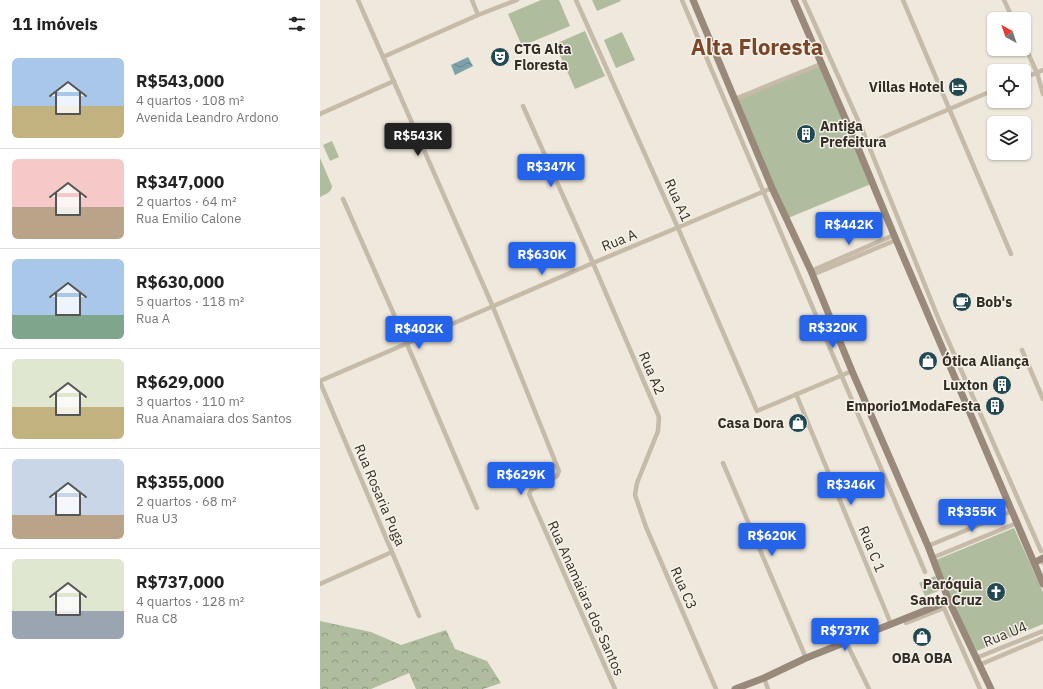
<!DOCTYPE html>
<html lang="pt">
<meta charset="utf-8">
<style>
body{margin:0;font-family:"IBM Plex Sans",sans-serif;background:#f6f6f6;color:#222;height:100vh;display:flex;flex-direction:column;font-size:15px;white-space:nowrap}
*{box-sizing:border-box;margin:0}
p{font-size:13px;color:#767676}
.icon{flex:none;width:22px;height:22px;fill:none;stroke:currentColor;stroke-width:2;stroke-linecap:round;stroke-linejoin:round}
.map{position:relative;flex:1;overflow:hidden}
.side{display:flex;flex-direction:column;background:#fff;width:320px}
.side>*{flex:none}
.needle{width:26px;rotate:320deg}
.fabs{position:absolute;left:667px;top:12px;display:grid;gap:8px}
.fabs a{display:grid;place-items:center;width:44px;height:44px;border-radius:6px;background:#fff;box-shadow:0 1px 3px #0004;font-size:20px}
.price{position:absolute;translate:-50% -34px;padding:0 9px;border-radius:4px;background:#2563eb;color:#fff;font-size:13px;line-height:26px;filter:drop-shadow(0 1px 2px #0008)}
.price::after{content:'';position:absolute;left:50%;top:24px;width:12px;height:9px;margin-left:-6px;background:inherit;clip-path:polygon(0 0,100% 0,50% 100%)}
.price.current{background:#222;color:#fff}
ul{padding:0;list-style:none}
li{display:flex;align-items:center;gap:12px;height:100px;padding:0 12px}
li+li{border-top:1px solid #e0e0e0}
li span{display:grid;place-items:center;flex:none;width:112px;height:80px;border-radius:6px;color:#555}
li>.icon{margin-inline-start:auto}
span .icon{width:48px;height:48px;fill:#fffc;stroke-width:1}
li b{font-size:17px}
h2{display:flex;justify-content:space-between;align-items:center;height:48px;padding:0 12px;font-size:17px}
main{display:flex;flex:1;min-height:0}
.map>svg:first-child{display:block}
.green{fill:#afbc9e}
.forest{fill:url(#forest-crowns)}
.water{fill:url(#water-waves)}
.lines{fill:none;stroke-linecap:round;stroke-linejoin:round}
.street{stroke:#c6baa9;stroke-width:4.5}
.secondary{stroke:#99897b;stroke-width:7}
.labels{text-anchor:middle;stroke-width:3;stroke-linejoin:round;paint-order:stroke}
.poi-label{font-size:14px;font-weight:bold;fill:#342d28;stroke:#f7f2e8;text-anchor:end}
.street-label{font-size:14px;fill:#342d28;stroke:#f7f2e8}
.town-label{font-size:22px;font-weight:bold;fill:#7a462a;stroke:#f7f2e8}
</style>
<main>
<section class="side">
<h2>11 imóveis<svg class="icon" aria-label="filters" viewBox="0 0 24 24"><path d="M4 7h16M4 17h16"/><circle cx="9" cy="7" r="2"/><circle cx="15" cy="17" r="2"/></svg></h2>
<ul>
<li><span style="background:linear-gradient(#a9c7e8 60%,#c2b280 0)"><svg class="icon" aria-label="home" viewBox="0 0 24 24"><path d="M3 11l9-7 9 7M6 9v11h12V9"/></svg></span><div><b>R$543,000</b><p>4 quartos · 108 m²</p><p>Avenida Leandro Ardono</p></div></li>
<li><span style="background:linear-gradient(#f6c9c9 60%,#b9a48a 0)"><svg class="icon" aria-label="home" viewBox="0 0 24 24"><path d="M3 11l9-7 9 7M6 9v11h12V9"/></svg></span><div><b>R$347,000</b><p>2 quartos · 64 m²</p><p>Rua Emilio Calone</p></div></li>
<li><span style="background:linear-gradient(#a9c7e8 70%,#7fa58c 0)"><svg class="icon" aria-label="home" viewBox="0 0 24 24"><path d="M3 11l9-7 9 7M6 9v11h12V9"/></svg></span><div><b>R$630,000</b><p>5 quartos · 118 m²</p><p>Rua A</p></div></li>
<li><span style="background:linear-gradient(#dfe7d0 60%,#c2b280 0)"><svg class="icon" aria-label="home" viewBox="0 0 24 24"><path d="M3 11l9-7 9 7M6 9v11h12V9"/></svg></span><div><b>R$629,000</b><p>3 quartos · 110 m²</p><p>Rua Anamaiara dos Santos</p></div></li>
<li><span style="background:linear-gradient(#c9d6e8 70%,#b9a48a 0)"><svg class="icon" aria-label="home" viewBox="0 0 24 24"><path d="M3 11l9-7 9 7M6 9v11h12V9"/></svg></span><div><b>R$355,000</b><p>2 quartos · 68 m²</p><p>Rua U3</p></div></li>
<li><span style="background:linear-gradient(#dfe7d0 65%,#9aa5b1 0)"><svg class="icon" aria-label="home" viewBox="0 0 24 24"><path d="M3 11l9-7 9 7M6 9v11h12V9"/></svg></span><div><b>R$737,000</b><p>4 quartos · 128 m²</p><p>Rua C8</p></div></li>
</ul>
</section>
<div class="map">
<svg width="723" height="689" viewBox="0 0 723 689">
<defs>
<pattern id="forest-crowns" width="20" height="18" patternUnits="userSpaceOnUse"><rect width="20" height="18" fill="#afbc9e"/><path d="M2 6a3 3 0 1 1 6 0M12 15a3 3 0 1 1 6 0" fill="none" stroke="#8f9981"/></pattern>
<pattern id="water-waves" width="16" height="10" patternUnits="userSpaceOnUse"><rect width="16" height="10" fill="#7ea2a9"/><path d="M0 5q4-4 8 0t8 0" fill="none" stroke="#68848a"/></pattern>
</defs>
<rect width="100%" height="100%" fill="#efe8dc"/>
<path class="green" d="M221,0H239L250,26L202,46L188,14Z
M272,0H300L301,1L277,11Z
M265,31L285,76L255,89L235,44Z
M302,32L315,60L296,68L284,40Z
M500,66L551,184L468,218L417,100Z
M12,141L19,157L10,161L3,145Z
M0,158L12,186C11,193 6,194 0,197Z
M694,528L723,592V624L657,651L630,598L616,560Z
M615,576L621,590L605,596L599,583Z"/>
<path class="forest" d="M0,621L51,632L81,645L126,630L135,649L167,661L181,683L163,689H96L89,673L51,689H0Z"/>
<path class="water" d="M148,57L153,66L135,75L131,65Z"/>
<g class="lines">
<path class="street" d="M38,0L173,307L239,471L237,476L211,490L209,494L295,689
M152,0L158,15
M256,0L358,228L437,411L532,371
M362,0L605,572
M484,0L542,129L619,320L721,551
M583,0L691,254
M684,0L693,19
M704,44L717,73L723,94
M63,57L158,15L197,0
M704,78L723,70
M415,99L501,64
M203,106L273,263L339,417L338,431L317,483L315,495L326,527L396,689
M0,114L74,81
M538,148L674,90
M23,199L87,344L157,508
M491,271L574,235
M492,275L576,240
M702,350L723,399
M0,381L273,263L452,188
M0,382L72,552L99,616
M476,394L571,624
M403,463L486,658
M608,546L692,511
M612,558L697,523
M723,562V563
M0,584L72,552
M586,623L624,608L660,689
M526,642L549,689
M656,658L723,631
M659,665L723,638
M444,678L448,689"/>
<path class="secondary" d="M373,0L452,188L491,271L532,371L608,546L629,601L671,689
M474,0L538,148L574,235L723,584
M714,563L723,558
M415,689L444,678L486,658L629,601"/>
</g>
<defs>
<symbol id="theatre-disc" viewBox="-11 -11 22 22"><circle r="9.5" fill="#224851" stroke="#f7f2e8"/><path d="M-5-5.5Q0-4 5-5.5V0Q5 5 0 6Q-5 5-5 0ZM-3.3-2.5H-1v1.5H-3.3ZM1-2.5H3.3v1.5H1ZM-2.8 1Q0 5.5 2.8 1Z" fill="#fff"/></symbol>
<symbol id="hotel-disc" viewBox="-11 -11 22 22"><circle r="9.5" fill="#224851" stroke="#f7f2e8"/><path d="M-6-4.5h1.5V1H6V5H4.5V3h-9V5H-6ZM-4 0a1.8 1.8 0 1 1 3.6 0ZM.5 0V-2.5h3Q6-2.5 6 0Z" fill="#fff"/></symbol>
<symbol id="building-disc" viewBox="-11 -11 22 22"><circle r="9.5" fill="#224851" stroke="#f7f2e8"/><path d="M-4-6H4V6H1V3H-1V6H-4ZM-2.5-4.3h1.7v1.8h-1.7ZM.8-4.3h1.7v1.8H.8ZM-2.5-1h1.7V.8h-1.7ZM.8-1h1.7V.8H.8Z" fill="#fff"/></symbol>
<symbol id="cafe-disc" viewBox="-11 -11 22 22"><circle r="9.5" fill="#224851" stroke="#f7f2e8"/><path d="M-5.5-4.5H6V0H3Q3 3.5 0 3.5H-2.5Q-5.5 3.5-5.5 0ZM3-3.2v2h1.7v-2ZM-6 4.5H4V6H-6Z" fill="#fff"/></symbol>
<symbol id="shop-disc" viewBox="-11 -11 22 22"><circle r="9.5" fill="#224851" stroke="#f7f2e8"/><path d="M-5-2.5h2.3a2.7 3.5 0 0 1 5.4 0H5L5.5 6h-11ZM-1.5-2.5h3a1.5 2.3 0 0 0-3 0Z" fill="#fff"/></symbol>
<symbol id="church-disc" viewBox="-11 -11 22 22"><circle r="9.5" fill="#224851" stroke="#f7f2e8"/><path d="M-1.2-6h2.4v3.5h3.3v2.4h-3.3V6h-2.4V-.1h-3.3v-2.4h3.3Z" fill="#fff"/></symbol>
</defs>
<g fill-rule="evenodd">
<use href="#theatre-disc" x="169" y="46" width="22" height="22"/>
<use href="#hotel-disc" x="627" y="76" width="22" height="22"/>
<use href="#building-disc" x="475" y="123" width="22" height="22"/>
<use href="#cafe-disc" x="631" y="291" width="22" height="22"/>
<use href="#shop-disc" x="597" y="350" width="22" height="22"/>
<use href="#building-disc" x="671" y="374" width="22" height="22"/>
<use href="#building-disc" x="664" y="395" width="22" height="22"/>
<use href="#shop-disc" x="467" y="412" width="22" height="22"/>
<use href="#church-disc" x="665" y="581" width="22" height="22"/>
<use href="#shop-disc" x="591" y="626" width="22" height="22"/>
</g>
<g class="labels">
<g class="poi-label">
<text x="194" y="54" text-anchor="start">CTG Alta<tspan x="194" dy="16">Floresta</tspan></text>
<text x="624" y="92">Villas Hotel</text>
<text x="500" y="131" text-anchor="start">Antiga<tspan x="500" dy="16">Prefeitura</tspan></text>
<text x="656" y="307" text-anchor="start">Bob's</text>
<text x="622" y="366" text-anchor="start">Ótica Aliança</text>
<text x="668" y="390">Luxton</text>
<text x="661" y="411">Emporio1ModaFesta</text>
<text x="464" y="428">Casa Dora</text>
<text x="662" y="589">Paróquia<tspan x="662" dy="16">Santa Cruz</tspan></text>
<text x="602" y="663" text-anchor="middle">OBA OBA</text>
</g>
<g class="street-label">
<text transform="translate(358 200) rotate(66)" y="5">Rua A1</text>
<text transform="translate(299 240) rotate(-22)" y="5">Rua A</text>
<text transform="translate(332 373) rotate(67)" y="5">Rua A2</text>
<text transform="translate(60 495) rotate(67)" y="5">Rua Rosaria Puga</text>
<text transform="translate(552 549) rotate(68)" y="5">Rua C 1</text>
<text transform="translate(364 588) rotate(66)" y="5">Rua C3</text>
<text transform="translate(266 598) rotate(66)" y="5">Rua Anamaiara dos Santos</text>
<text transform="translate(685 634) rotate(-22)" y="5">Rua U4</text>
</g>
<g class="town-label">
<text x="437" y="55">Alta Floresta</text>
</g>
</g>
</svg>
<div class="fabs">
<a><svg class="needle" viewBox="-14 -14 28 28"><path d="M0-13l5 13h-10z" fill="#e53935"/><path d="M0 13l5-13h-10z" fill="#767676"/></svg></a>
<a><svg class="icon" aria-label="locate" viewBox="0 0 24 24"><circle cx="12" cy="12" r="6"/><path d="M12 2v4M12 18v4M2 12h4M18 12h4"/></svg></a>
<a><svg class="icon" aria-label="layers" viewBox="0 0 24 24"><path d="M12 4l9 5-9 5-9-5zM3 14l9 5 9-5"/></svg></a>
</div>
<b class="price current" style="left:98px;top:157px">R$543K</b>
<b class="price" style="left:231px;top:188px">R$347K</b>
<b class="price" style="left:529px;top:246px">R$442K</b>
<b class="price" style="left:222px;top:276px">R$630K</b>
<b class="price" style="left:513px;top:349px">R$320K</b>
<b class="price" style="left:99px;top:350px">R$402K</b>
<b class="price" style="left:201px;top:496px">R$629K</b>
<b class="price" style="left:531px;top:506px">R$346K</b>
<b class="price" style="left:652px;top:533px">R$355K</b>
<b class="price" style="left:452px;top:557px">R$620K</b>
<b class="price" style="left:525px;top:652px">R$737K</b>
</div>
</main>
